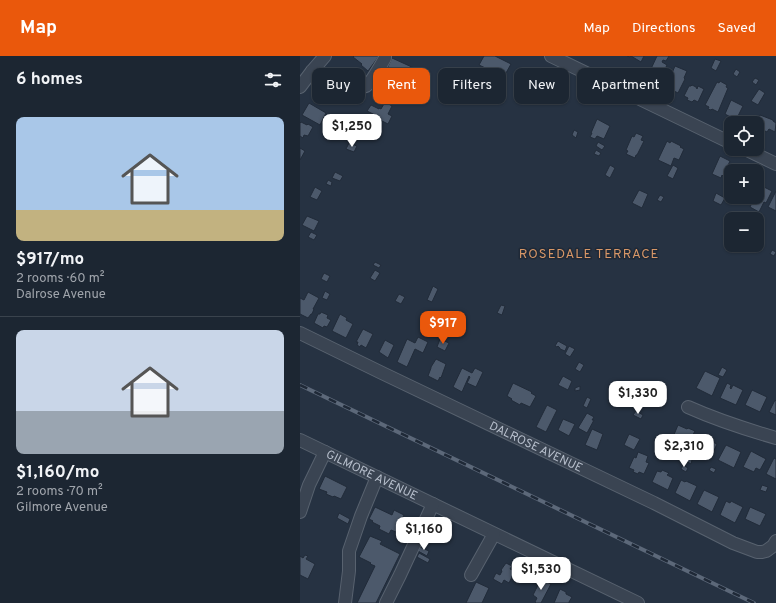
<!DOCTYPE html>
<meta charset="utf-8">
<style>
body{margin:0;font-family:Overpass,sans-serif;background:#29323e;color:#f1f3f6;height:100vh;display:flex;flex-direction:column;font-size:15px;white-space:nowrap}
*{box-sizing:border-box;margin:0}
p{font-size:13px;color:#a0a5ac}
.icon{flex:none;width:22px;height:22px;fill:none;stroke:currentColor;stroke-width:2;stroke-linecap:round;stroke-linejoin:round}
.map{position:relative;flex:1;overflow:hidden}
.side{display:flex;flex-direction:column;background:#1c2632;width:300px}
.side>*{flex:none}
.banner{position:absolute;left:12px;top:12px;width:380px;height:36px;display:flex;gap:8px}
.fabs{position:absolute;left:424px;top:60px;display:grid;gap:8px}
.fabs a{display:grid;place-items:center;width:40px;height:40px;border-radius:8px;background:#1c2632;box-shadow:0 1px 3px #0004,0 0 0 1px #3a434d;font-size:20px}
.price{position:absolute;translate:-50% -34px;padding:0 9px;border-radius:8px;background:#fff;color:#222;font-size:13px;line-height:26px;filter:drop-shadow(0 1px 2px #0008)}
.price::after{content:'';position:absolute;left:50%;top:24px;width:12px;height:9px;margin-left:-6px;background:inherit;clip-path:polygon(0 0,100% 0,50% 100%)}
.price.selected{background:#ea580c;color:#fff}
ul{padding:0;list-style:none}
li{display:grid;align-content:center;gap:8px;height:212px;padding:0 16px}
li+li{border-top:1px solid #3a434d}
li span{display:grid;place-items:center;height:124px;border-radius:8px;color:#555}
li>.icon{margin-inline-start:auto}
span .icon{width:72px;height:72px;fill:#fffc;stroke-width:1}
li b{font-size:17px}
h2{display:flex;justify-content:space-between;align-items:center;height:48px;padding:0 16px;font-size:17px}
.tag{padding:0 14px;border-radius:8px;background:#1c2632;box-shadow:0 1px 3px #0004,0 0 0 1px #3a434d;font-size:14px;line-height:36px}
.tag.selected{background:#ea580c;color:#fff}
header{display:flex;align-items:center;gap:24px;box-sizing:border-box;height:56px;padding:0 20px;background:#ea580c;color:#fff}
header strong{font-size:19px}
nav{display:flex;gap:22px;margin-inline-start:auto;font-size:14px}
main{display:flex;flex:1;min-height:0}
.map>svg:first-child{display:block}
.building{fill:#4c596b;stroke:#212b39}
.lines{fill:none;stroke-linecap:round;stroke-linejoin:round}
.minor-casing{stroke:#58626f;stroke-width:14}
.minor{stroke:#3a4452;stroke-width:12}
.rail-casing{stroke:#5c6879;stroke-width:4}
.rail{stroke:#1f2937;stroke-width:2.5;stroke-dasharray:8;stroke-linecap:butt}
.labels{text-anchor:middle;stroke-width:3;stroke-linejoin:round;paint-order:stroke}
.street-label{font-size:12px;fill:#b7bfcc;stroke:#1f2937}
.neighbourhood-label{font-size:13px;letter-spacing:1px;fill:#d89767;stroke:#1f2937}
</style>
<header>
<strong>Map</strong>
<nav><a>Map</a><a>Directions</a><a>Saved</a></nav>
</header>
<main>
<section class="side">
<h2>6 homes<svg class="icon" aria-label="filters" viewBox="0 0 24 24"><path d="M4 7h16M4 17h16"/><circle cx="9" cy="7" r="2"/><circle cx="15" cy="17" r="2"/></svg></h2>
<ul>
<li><span style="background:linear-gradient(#a9c7e8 75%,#c2b280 0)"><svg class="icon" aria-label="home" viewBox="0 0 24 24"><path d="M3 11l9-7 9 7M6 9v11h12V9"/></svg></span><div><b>$917/mo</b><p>2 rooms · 60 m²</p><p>Dalrose Avenue</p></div></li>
<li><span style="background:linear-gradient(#c9d6e8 65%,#9aa5b1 0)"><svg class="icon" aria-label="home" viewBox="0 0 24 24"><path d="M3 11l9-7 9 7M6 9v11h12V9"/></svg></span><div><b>$1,160/mo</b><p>2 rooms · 70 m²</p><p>Gilmore Avenue</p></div></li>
</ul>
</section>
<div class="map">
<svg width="476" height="547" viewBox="0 0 476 547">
<rect width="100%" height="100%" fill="#263242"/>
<path class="building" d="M54,0H79L68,15L61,9L62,8L53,1Z
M184,0H195L211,8L206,17L198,13L196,17L179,9Z
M327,0H344L341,6L331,0L330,1Z
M357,0H369L366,5L363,4L362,6L367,9L362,19L359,17L358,19L350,15Z
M92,2L114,12L108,25L86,15Z
M415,3L421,5L416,15L411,12Z
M375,10L387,15L384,22L385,23L378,37L366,31Z
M436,13L440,16L437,21L433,18Z
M228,19L241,25L240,27L246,29L240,42L222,32Z
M455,22L459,24L456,29L452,26Z
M420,25L427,29L426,31L428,32L418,56L412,53L411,54L408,53L409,51L405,49L417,26L419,27Z
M75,27L83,31L80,38L72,34Z
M146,28L153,31L150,37L143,33Z
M392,29L396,31L397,33L398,30L404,33L398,46L394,44L392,46L387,44L388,42L384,40L389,30H391Z
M459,33L465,37L458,49L451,45Z
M431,44L443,50L436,64L425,58Z
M85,46L92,50L88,58L92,60L88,68L74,61L75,59L67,55L71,49L79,53V52L81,53Z
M9,47L26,57L20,69L2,59Z
M460,59L473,64V65L476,67L475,76L469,73L467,76L463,74L462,75L457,73V67H456Z
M39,63L46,67L42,73L36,69Z
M297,63L310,70L304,83L297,80L295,83L290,81L292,77H291Z
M1,66L7,69L8,68L13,71L8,80L4,79L3,82L0,80V67Z
M274,74L278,76L276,82L272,79Z
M336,77L343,80L341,84L344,85L337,99H336L335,102L326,98L328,95L326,94L332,80L334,81Z
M367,85L370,87L371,85L381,90L380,91L384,93L379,104L374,102L371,110L358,104Z
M298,86L305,90L302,94L296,90Z
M49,87L57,90L54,96L46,93Z
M0,92L5,95L0,104Z
M296,94L301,97L299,100L294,98Z
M420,100L430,105L423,120L422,119L421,122L412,118Z
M310,109L315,112L310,122L305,119Z
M373,109L378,112L373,123L367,120Z
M35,116L43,120L40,125L32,122Z
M28,124L32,126L31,130L26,128Z
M460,129L472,135L466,147L464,146L459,156L450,151L453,145H452L454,141H457V134Z
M15,131L22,135L17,144L10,141Z
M339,134L348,138L342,152L332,147Z
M476,135V155L468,151Z
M416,137L425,142L421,149L413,145Z
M360,139L364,141L361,146L357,144Z
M7,160L19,165L14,175L2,169Z
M460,168L464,170L459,180L457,179V174Z
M11,176L17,179L14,184L8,181Z
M472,194L476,196L474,200L470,198Z
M75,206L81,209L79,212L73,209Z
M75,214L80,217L75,225L70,222Z
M24,217L30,220L27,226L21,223Z
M133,230L138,233L132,246L127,244Z
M25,235L30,238L27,244L22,242Z
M8,236L19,242L13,253H14L12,258H11L8,262L0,258V242L4,244Z
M99,238L105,241L101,248L95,245Z
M201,249L205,250L202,259L197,257Z
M21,256L28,259L27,262L31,264L27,271L24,270L23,272L14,267L18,258H20Z
M40,258L47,262L46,264L53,268L46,282L32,275Z
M63,273L73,278L66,292L61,289L60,291L57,289L58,286H56Z
M118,281L128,286L123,297L115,293L107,311L97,306L107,283L115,287Z
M140,283L149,287L145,295L137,291Z
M85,284L94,289L88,302L79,296Z
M258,285L267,290L265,295L260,293V292L258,290L257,291L255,290Z
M269,290L275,293L270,301L265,298Z
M136,303L146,308L141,322L140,321L138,325L128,320L131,312V311Z
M279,306L284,309L280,316L275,313Z
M422,311L427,314L423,321L418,319Z
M162,312L172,317L175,312L183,316L176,331L167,327L170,321L169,320L162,336L153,331Z
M405,315L420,322L412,340L396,332Z
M263,320L272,325L268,334L258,329Z
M213,327L232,336L231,337L236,340L230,351L221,347L220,349L211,344L212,343L207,340Z
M427,327L431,329L430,332L431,333L433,329L443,334L436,349L420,342Z
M280,330V334L275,335V332Z
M452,334L467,341L460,356L445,349Z
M287,341L291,343L287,352L283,350Z
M475,344L476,345V359L469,356Z
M247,349L257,354L246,376L236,371Z
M336,355L343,359L341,363L333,359Z
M287,357L294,361L292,364H294L287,377L278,372Z
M263,363L275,368L269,380L258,374Z
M378,369L387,373L388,372L395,375L388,388L384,386L383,388L378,385L379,383L373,381Z
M292,373L303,378L297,394L285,389Z
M329,378L340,383L334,394L324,389Z
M402,381L417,388L412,399L408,398L407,401L395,395Z
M426,389L441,396L434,412L418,404Z
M451,395L466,403L460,414L456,412L454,416L443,411Z
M338,396L348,400L346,406L349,407L344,418L339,416L338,418L333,416L334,414L329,412L334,401L336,402Z
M382,398L386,399L384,403L380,402Z
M388,401L392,404L391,408L386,405Z
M474,402L476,403V423L466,418Z
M383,409L388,412L386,416L381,413Z
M411,411L416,413L414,417L409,414Z
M362,414L369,417L367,419L373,422L368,434L352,426L357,415L361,416Z
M25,420L47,431L41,443L34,440L33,441L26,438L27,436L19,433Z
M381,424L385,426L386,425L397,430L390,445L375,437Z
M462,429L468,431L466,436L460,434Z
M404,434L419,441L412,456L397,448Z
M426,445L430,447L431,445L443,451L435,467L420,459Z
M75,451L92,459L94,454L104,459L96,476L91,474L89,478L79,473L80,470L72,466L73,465L69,463Z
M450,451L466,458L460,470L445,463Z
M39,457L50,463L48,468L37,462Z
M70,480L82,485L80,488L100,498L76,547H57L75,510L70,508L71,507L59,501Z
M120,491L129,495L127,500L118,495Z
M119,497L130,503L128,507L117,501Z
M5,499L8,500L6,503L15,508L8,523L0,519V500L3,502Z
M206,507L212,510L210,513L215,515L209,527L204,524L202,528L193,523L196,517L200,519L202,515L201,514Z
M241,523L251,528L241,547H236L235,546L237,542L233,539Z
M176,526L189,532L182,547H166Z
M260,533L266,536V538L272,541L269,546V547H254Z"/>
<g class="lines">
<defs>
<g id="minor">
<path d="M251,0L431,87"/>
<path d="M12,15C23,19 56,35 66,30C71,27 82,7 85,2V0"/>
<path d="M0,31L12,15L25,0"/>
<path d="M445,93L476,108"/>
<path id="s1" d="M0,277L82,317L354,447L433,487L457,496H462L466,495L473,490L476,485"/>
<path d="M388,351C417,364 445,373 476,382"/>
<path id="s2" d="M0,384L338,547"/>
<path d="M0,456L9,429L25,396"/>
<path d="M171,519L194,478"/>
<path d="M45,547L49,515V495L61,460L77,421"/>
<path d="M86,547L100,519L133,448"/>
</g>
</defs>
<use href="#minor" class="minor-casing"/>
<use href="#minor" class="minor"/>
<defs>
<path id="rail" d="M0,329L454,547"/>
</defs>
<use href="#rail" class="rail-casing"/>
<use href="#rail" class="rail"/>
</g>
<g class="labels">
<g class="street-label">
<text dy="4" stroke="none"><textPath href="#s1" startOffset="262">DALROSE AVENUE</textPath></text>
<text dy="4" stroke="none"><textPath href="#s2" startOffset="80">GILMORE AVENUE</textPath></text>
</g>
<g class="neighbourhood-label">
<text x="289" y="202">ROSEDALE TERRACE</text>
</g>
</g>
</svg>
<div class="fabs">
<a><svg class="icon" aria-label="locate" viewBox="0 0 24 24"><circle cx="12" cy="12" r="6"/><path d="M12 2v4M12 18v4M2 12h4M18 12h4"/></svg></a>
<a>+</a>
<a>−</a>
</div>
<b class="price" style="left:52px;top:92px">$1,250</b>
<b class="price selected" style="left:143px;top:289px">$917</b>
<b class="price" style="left:338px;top:359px">$1,330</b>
<b class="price" style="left:384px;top:412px">$2,310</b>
<b class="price" style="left:124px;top:495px">$1,160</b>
<b class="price" style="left:241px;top:535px">$1,530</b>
<div class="banner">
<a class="tag">Buy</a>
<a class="tag selected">Rent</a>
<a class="tag">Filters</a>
<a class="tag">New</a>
<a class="tag">Apartment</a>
</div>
</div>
</main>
